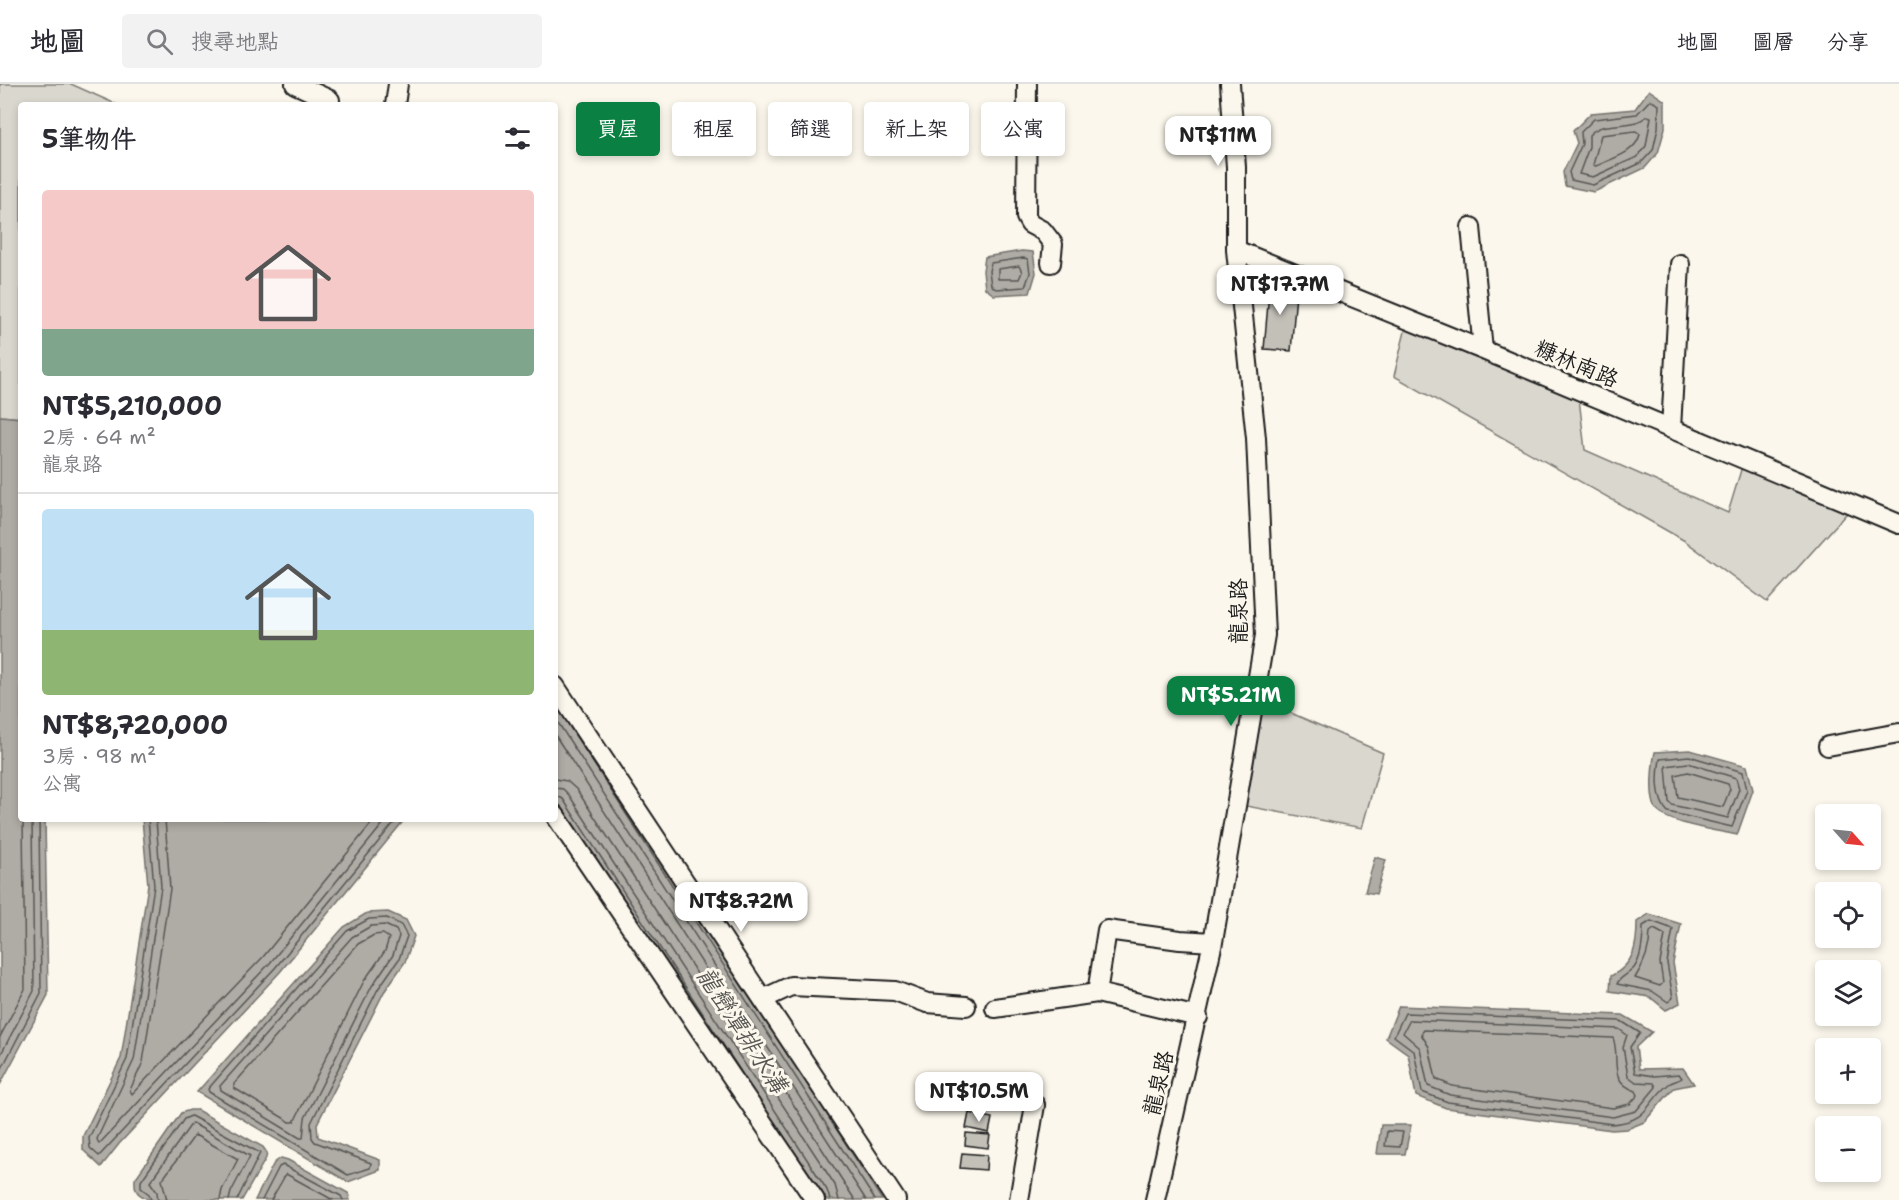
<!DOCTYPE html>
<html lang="zh-TW">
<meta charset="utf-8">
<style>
body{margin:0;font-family:"Shantell Sans","LXGW WenKai TC",sans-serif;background:#f2f2f3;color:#2b2b33;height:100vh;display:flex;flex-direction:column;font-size:22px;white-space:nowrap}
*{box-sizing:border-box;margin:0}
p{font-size:20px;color:#7c7c81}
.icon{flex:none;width:33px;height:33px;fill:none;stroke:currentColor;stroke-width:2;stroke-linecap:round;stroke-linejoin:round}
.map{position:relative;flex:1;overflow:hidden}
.sheet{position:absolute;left:18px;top:18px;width:540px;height:720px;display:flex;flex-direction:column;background:#fff;border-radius:6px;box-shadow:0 3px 9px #0003}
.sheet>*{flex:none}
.banner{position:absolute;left:576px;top:18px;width:570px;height:54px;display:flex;gap:12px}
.needle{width:39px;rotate:117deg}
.buttons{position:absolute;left:1815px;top:720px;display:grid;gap:12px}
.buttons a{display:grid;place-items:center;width:66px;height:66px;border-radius:6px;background:#fff;box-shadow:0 3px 9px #0003;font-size:30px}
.price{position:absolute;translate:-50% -51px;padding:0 14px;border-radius:12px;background:#fff;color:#222;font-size:20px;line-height:39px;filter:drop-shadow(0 2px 3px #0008)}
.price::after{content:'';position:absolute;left:50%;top:36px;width:18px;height:14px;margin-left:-9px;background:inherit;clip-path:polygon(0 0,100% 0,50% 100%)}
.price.selected{background:#0b8043;color:#fff}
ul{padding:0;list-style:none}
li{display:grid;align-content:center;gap:12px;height:318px;padding:0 24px}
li+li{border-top:2px solid #e1e1e2}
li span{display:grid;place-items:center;height:186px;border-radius:6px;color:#555}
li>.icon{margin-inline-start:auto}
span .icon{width:108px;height:108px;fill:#fffc;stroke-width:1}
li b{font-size:26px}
h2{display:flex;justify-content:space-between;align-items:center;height:72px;padding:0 24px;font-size:26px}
.tag{padding:0 21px;border-radius:6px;background:#fff;box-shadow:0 3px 9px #0003;font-size:21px;line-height:54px}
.tag.selected{background:#0b8043;color:#fff}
header{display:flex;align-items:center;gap:36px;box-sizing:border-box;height:84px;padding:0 30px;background:#fff;border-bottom:2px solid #e1e1e2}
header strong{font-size:28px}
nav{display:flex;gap:33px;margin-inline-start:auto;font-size:21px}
.search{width:420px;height:54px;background:#f2f2f3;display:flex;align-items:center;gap:15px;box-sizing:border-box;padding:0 21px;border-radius:6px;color:#7c7c81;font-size:22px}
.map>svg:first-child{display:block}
.green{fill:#dad7ce;stroke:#7b7a75;stroke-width:1.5}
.water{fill:#afaca5;stroke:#74726e;stroke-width:1.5}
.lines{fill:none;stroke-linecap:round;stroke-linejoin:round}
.shore{stroke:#575653;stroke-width:1.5}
.building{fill:#c3c0b8;stroke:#1c1c1c;stroke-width:1.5}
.minor-casing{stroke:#1c1c1c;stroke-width:22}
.minor{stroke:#fbf7ec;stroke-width:18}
.labels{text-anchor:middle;stroke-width:6;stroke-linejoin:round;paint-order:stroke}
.street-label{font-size:22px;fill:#1c1c1c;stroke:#fbf7ec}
.water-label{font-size:24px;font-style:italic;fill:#575653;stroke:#fbf7ec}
</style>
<header>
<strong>地圖</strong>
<div class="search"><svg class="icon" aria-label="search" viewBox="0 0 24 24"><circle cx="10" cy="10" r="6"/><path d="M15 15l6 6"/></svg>搜尋地點</div>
<nav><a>地圖</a><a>圖層</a><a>分享</a></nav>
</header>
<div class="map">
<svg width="1899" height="1116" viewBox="0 0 1899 1116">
<rect width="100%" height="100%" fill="#fbf7ec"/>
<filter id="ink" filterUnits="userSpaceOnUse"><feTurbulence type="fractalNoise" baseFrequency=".0167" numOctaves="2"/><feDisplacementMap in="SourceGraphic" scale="12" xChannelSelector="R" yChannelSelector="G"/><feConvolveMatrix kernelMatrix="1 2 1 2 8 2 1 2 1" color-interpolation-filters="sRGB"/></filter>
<g filter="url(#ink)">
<path class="green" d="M0,0H71L118,21H21V334L0,332Z
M1408,235L1578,306L1585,366L1728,429L1744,376L1855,420L1767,518L1685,457L1394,292Z
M1261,616L1383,669L1362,744L1246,722Z"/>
<path class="water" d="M1649,6L1665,17V44L1658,69L1645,84L1594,108L1565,102L1563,88L1577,59L1573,47L1591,29L1635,25Z
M1022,167L1033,168L1036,189L1030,209L994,211L985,204L983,187L985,173Z
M0,332L21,334V735H45L48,911L0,1001Z
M555,609L882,1116H818L555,714Z
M1690,666L1747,682L1753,706L1737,751C1719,747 1664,739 1656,725C1649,712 1652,682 1655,668Z
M142,735H405L280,888L119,1060L101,1083L83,1066V1052L121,974L148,801Z
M1375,773L1386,776L1376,810L1365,808Z
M388,828L406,836L414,852L405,878L384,908L317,1040L318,1053L380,1076V1086L348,1098L197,1008L344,843L367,829Z
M1649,830L1681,840L1673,879L1680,919L1666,926L1650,913L1610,907L1611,892C1634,881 1637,862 1637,838Z
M1399,922L1623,931L1652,948L1636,963L1639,985L1683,984L1694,1000L1674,1004L1644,1038L1627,1045L1612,1046L1446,1024L1416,1012L1408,970L1386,954Z
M190,1026H197L263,1063L267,1069L266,1074L242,1116H150C139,1111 134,1109 135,1095L181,1029Z
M1381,1041H1411L1405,1070H1377Z
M281,1074L288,1076L348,1109L350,1116H255L274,1079Z"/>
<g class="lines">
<path class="shore" d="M1650,16L1659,21L1658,44L1653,66L1641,79L1593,101L1571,96L1569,88L1582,60L1581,48L1594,35L1637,30Z
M1647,32L1651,33L1646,62L1637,73L1593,93L1579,90L1589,63V51C1605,34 1630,47 1647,32Z
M1636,47L1640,50C1636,69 1613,74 1596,82L1593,81L1601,51Z
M1023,174L1028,175L1030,189L1025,203L996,205L991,201L989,187L991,179Z
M1019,182L1022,188L1019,195H998V185Z
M555,634L866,1116
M570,643L875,1116
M555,651L855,1116
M1689,672L1743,688L1747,706L1732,743L1668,728C1656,716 1657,691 1660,675Z
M1688,679L1736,694L1739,705L1728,734L1672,721L1669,718L1666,682Z
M1688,688L1728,700L1730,705L1723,723L1678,713L1675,691Z
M555,695L567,697L577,706L835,1101L839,1116
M555,704L563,705L569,711L827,1106L830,1116
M555,711L563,715L743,991
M148,735L154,802L127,975L89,1054L90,1064L99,1072L275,884L397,735
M156,735L161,803L134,976L97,1055L99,1060L270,879L387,735
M165,735L170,805L143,978L130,1006L132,1010L263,873L375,735
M387,834L401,841L407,852L399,875L378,905L311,1039L312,1054L315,1058L371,1079L370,1084L348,1091L209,1008L208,1005L347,847L369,835Z
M1651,837L1673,845L1667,879L1673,914L1668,918L1652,907L1617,900C1619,893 1629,890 1634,884C1642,873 1643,855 1643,842Z
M385,841L396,846L399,852L393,871L372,902L305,1034L303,1054H300L221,1006L220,1002L352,853L371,842Z
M1654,845L1665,851L1660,879L1663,899L1660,902L1635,894C1644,880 1650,865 1650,848Z
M383,850L389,854L385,867L364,897L294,1038H290L234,1004V1000L358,860L374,851Z
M1405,929L1621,937L1640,949L1630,963L1635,989L1654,992L1679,990L1682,994C1678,997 1673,997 1669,1000C1645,1019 1650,1037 1612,1040L1448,1018L1422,1008L1414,967L1394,952Z
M1410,936L1619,945L1627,951L1623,963L1628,992L1636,998L1654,999L1656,1003L1636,1027L1613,1033L1450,1011L1428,1002L1420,964L1403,949Z
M1424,946L1613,954C1621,973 1606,997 1636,1007L1638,1011L1630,1020L1613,1024L1452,1002L1436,995L1429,963L1421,950Z
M0,953L25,905L23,735
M0,972L34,907L32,735
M0,988L41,909L39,735
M1387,1047L1403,1048L1400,1063L1385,1062Z
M151,1116L149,1110L141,1104V1097L184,1035L191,1032L260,1069L237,1116
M158,1116L157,1108L150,1098L192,1039L250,1072L231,1108L229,1116
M167,1116L162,1096L195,1051L238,1075L222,1106L220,1116
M262,1116L279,1083L283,1081L341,1112L343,1116
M271,1116L286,1090L333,1116"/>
</g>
<path class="building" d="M1270,197L1297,199L1291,267L1264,265Z
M973,998L995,1000L994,1012L972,1010Z
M969,1029L992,1034L989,1049L966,1044Z
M966,1049L990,1051L988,1064L965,1061Z
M962,1069L987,1071L986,1086L960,1084Z"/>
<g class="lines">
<defs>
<path id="minor" d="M295,0L330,16L329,21
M1027,0L1026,133L1030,140L1043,147L1053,160L1051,179
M395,21L398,0
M1471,143L1483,266
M1236,166L1483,266L1899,440
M1671,345L1680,180
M555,602L896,1116
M1828,662L1899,649
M555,731L815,1116
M1097,909L1107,846L1180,856L1213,858
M763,915L791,902L895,907L927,919L966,922
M995,924L1097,909L1198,933
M1019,1116L1035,1021
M1155,1116L1213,858L1265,551L1256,354L1236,166V83L1230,0"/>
</defs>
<use href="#minor" class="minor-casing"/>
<use href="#minor" class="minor"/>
</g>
</g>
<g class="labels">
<g class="street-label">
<text transform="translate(1577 279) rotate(23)" y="8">糠林南路</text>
<text transform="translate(1238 527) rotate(-90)" y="8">龍泉路</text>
<text transform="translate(1158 999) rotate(-77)" y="8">龍泉路</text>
</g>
<g class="water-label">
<text transform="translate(742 946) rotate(57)" y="8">龍巒潭排水溝</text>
</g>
</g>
</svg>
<div class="buttons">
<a><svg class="needle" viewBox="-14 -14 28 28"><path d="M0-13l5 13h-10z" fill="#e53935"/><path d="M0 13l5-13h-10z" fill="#7c7c81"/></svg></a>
<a><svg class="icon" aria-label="locate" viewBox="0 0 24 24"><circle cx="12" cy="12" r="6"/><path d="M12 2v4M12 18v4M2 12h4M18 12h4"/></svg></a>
<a><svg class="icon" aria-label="layers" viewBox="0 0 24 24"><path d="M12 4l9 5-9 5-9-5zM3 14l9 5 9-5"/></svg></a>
<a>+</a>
<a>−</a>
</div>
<b class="price" style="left:1218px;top:83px">NT$11M</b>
<b class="price" style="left:1280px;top:232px">NT$17.7M</b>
<b class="price selected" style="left:1231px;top:643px">NT$5.21M</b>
<b class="price" style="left:741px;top:849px">NT$8.72M</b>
<b class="price" style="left:979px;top:1039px">NT$10.5M</b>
<div class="banner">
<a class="tag selected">買屋</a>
<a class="tag">租屋</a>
<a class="tag">篩選</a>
<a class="tag">新上架</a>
<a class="tag">公寓</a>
</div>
<section class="sheet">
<h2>5筆物件<svg class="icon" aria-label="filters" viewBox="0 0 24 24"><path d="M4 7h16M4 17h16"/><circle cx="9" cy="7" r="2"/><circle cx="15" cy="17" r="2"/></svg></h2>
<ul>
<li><span style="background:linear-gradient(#f6c9c9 75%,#7fa58c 0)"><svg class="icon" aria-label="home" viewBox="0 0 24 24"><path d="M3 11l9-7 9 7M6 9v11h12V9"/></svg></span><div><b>NT$5,210,000</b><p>2房 · 64 m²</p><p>龍泉路</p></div></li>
<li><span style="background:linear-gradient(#bfe0f5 65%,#8fb573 0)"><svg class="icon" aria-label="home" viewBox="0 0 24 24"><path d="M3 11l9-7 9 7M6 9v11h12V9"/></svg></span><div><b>NT$8,720,000</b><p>3房 · 98 m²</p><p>公寓</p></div></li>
</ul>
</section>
</div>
